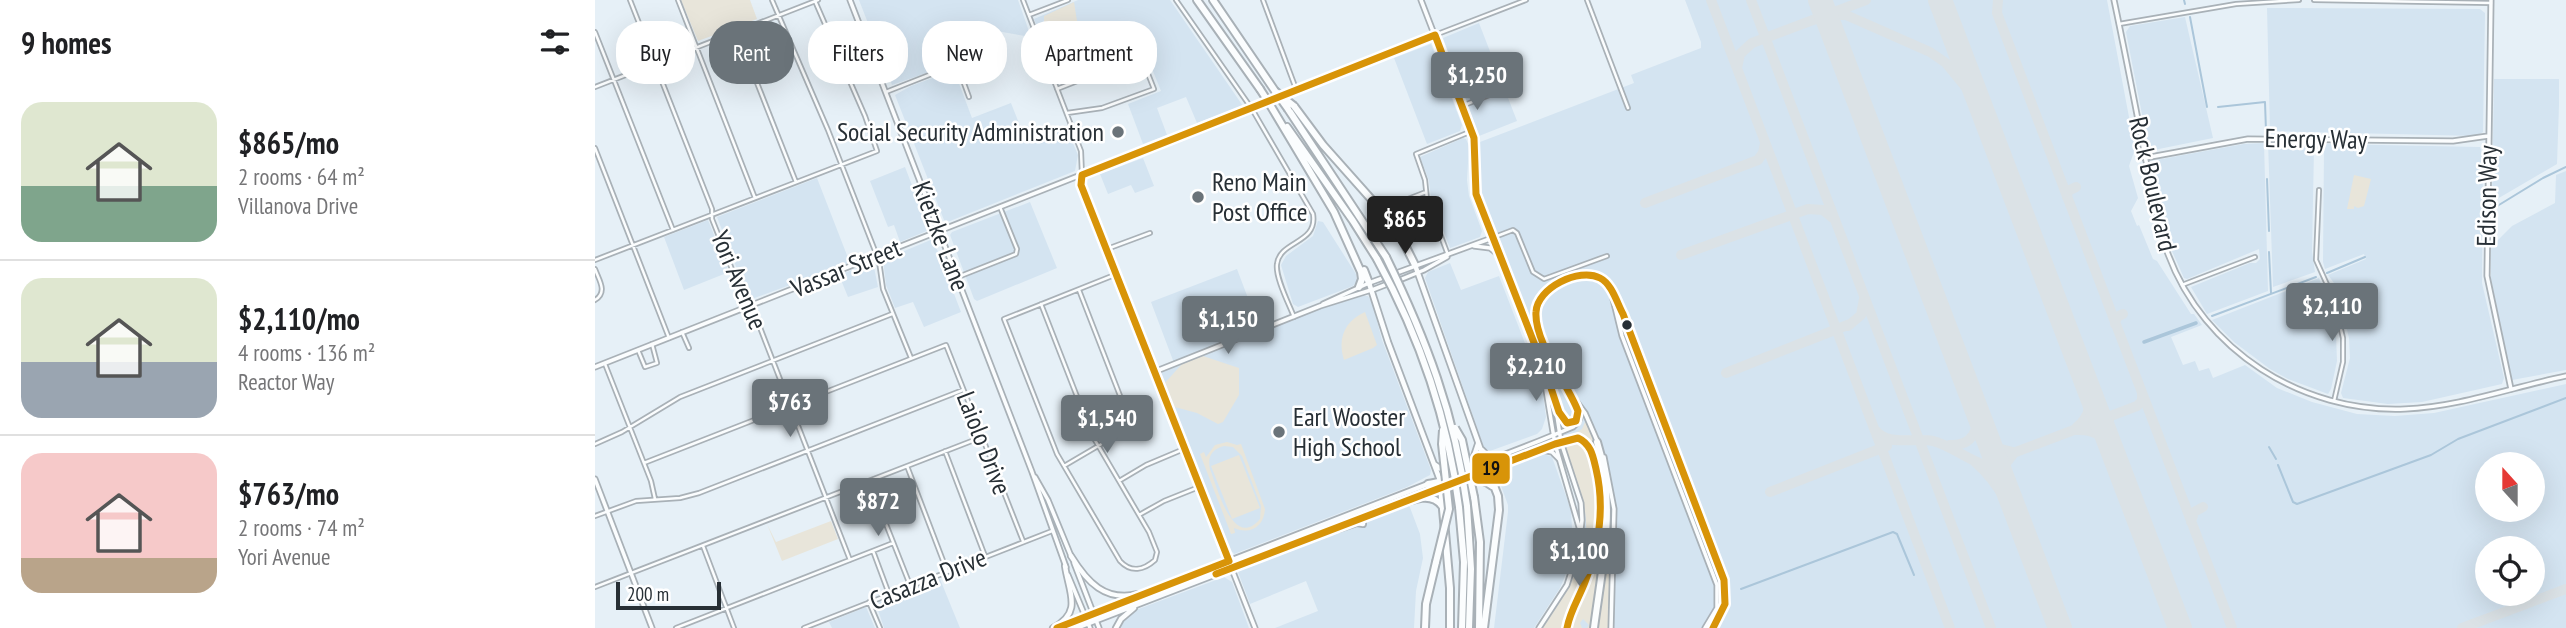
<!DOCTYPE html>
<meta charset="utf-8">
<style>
body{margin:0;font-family:"PT Sans Narrow",sans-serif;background:#f2f2f2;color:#202124;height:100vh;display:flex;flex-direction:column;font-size:26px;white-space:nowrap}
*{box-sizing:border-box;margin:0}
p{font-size:23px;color:#757577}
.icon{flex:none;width:38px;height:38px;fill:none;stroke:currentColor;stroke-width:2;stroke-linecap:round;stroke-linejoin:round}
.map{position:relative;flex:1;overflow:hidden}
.sheet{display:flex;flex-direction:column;background:#fff;width:595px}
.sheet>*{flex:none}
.hud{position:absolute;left:21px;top:21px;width:665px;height:63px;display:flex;gap:14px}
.needle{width:46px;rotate:339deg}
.tools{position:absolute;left:1880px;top:452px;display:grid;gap:14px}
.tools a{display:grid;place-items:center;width:70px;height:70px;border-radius:50%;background:#fff;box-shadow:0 7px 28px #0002;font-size:35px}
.scale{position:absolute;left:21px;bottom:18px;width:105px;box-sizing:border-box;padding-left:7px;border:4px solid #272f35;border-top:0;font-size:19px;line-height:24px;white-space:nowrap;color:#272f35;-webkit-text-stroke:5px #fff;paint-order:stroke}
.price{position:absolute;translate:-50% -60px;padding:0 16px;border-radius:7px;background:#6a7379;color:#fff;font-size:23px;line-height:46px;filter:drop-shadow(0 2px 4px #0008)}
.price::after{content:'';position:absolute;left:50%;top:42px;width:21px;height:16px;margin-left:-10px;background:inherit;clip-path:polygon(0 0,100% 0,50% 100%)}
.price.selected{background:#222;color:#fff}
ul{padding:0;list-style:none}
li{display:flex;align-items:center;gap:21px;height:175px;padding:0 21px}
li+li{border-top:2px solid #e0e0e0}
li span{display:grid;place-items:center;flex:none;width:196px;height:140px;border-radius:21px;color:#555}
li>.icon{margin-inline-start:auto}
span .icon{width:84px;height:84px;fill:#fffc;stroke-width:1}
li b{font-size:30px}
h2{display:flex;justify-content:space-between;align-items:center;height:84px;padding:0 21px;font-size:30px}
.pill{padding:0 24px;border-radius:28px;background:#fff;box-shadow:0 7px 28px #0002;font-size:24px;line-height:63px}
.pill.selected{background:#6a7379;color:#fff}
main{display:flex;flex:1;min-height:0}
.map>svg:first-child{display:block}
.built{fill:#d4e4f1;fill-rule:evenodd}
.green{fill:#e8e5da;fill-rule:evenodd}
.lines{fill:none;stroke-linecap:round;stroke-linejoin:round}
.stream{stroke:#abc6da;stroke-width:2}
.canal{stroke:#abc6da;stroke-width:3.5}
.taxiway{stroke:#dbe2e6;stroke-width:10}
.runway{stroke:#dbe2e6;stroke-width:24}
.minor-casing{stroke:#a9b1b7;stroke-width:6}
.tertiary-casing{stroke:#a9b1b7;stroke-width:7}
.secondary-casing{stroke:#a9b1b7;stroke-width:7}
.primary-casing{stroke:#a9b1b7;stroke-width:8}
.motorway-casing{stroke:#a9b1b7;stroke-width:10}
.minor{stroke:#fbfdfe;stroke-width:2.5}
.tertiary{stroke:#fbfdfe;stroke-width:3.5}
.secondary{stroke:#fbfdfe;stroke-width:3.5}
.primary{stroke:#fbfdfe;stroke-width:4.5}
.motorway{stroke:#fbfdfe;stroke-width:6}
.motorway-bridge-casing{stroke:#a9b1b7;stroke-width:10;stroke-linecap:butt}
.motorway-bridge{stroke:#fbfdfe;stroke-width:6}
.bus-1-casing{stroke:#fff;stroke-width:12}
.bus-1{stroke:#d89408;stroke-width:7}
.poi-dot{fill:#6a7379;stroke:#fff;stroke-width:2.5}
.bus-dot{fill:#272f35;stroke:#fff;stroke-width:2.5}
.labels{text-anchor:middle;stroke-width:5;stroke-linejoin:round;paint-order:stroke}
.poi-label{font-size:26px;fill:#272f35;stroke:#fff;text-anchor:start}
.street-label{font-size:26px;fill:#272f35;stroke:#fff}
.line-badge{stroke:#fff;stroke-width:2.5}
.pale-badge-label{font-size:19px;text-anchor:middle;font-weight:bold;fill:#111}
</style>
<main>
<section class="sheet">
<h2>9 homes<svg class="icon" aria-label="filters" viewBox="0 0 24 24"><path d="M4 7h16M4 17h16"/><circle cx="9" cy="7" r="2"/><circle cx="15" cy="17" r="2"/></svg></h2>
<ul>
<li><span style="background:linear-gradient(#dfe7d0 60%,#7fa58c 0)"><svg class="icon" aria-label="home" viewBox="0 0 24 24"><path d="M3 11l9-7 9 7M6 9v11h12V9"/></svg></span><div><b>$865/mo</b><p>2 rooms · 64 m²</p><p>Villanova Drive</p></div></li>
<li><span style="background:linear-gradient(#dfe7d0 60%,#9aa5b1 0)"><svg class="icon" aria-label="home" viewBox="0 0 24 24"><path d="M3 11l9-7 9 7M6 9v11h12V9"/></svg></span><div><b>$2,110/mo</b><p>4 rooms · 136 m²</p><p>Reactor Way</p></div></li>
<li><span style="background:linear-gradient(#f6c9c9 75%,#b9a48a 0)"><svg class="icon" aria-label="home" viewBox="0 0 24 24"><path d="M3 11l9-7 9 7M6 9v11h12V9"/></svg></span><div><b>$763/mo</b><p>2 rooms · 74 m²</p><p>Yori Avenue</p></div></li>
</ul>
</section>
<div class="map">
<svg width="1971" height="628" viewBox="0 0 1971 628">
<rect width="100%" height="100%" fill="#e6f0f7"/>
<path class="built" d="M264,0H423L436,37L396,30L393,35L396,41L358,55L360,63L297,85Z
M483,0H575L648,106L602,123L591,97L562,108L572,135L548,144L533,104L566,91L549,49L509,64L500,42L455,60L439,19Z
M1090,0H1512L1540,149L1534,166L1543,198L1536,211L1542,226L1544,225L1558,259L1562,261L1596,314H1599L1607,325L1576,337L1588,365L1600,361L1604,371L1614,368L1618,378L1650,365L1682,388L1717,402L1762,414L1800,416L1839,413L1971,384V628H948L977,582L984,568L988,554L990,512L971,449L965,399L885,191V142L1039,83L1036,75L1106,48V42ZM1892,464H1937V509H1892ZM1892,548H1937V593H1892Z
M1672,8L1885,9L1890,13L1888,132L1881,136L1675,131Z
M1590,17L1618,138L1559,150L1553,145L1531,32L1535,26Z
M884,23L922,121L884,136L848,38Z
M836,44L867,125L865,131L832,144L799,58Z
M359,70L377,118L416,103L431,141L470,125L483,155L480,171L355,221L349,220L300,95L316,86Z
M1899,79H1964V105L1962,164L1897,202Z
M868,138L871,139L874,146L872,180L874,196L887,231L885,237L855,248L836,199L834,181L825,157Z
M1673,142L1713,143L1719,149L1717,251L1720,272L1678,287Z
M1669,143L1673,291L1612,314L1596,287L1655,263H1661L1665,259L1664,249L1592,279L1589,278L1573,242L1557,165L1561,160L1649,144Z
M1732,144L1885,147L1888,155L1887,283L1909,378L1907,384L1827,402L1793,404L1748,398L1746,393L1755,358L1754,338L1745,301L1739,283L1733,275L1771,259L1769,254L1730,269L1728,262L1729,149Z
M548,158L559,186L540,193L536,185L513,194L505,174Z
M310,167L334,230L305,242L299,225L293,227L275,181Z
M1971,171V370L1917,380L1896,279V247L1917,226L1960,203L1961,175Z
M222,178L255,263L154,300L122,217Z
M435,202L462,268L382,301L379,299L355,235L357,232Z
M113,220L134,272L89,290L69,237Z
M723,221L728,222L761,274L762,281L758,286L703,307L698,304L686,265L691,256L718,236Z
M338,239L366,312L329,327L318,302L300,308L291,285L288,260Z
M278,262L283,287L253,297L244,275Z
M855,263L866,290L904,276L947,387L951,417L947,429L942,434L895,451L889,448L830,278L833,272Z
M642,269L665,330L579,363L556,302Z
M1724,278L1737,315L1741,335L1742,361L1736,389L1733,394L1693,379L1675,369L1639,342L1617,320Z
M768,296H773L777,302L787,340L836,470L835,475L812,487L639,554L638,552L635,553L565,372L730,307Z
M946,453L957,457L976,510L978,546L974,566L965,588L939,628H899L913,512V505L905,483L904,473L911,466Z
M814,505L825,534L828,558L821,591L819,628H680L723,611L711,581L655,604L643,572L644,569Z
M629,577L637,582L654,628H524L533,616L541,610Z
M345,579L365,628H289L281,604Z
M271,607L280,628H237L234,622Z"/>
<path class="green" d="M86,0H155L162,19L103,41Z
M479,2L482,21L465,29L464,26L449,32V16Z
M1759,175L1776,179L1769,206L1763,208L1759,206V209H1752Z
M770,312L782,345L778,348L749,360C742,338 750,321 770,312Z
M608,356L644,368V395L628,422L623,424L602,413L576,406L568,385L587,364Z
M991,420L1007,466L1010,513L995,628H992L994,625L988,619L985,623L987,628H975C977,609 989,590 996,572C1006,543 1017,465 993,441C989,437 983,436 979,434L987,429Z
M983,440C994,446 995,456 998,468C1012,523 989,570 969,621V628H948C976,585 1000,553 988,501C984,483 976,467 971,449L974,442Z
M632,442L642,445L646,444L670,509C669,527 655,535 639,528L640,533L636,534L605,454L609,452L611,457L620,445ZM629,446L638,447L647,456L666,506L665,519C638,551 622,487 615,469C612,457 617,449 629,446Z
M644,455L665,508L637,519L616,466Z
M1013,486L1017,520L1014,628H1001Z
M236,521L243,539L187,561L172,524L181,542Z"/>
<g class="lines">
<path class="stream" d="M1589,0L1590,4
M1595,17L1612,107
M1623,107L1670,102L1671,131
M1672,179L1674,231
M1899,208L1948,178L1971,167
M1674,252L1676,293
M1732,273L1770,257
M1617,316L1721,277
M1674,447L1681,459
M1683,465L1698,502L1702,504L1836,455L1863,439L1971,398
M1146,589L1298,532L1302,534L1319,575"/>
<path class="canal" d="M1549,342L1601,323"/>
<path class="taxiway" d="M1116,0L1355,628
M1156,0L1396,628
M1344,0L1348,7
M1403,0L1402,13L1637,628
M1231,15H1251L1335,52L1351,63L1374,91L1404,152
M1142,68L1145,54L1157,43L1271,0
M1472,197L1473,191L1481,187
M1050,203L1163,160L1168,153L1170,143
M1086,255L1213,209L1228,210L1238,218
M1520,324L1522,317L1528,314
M1253,326L1266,315L1269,299
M1131,373L1255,324
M1500,406L1506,413L1516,416L1510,424L1511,434
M1481,428C1496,416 1497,402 1492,385
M1280,430C1294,447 1318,437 1338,441C1356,445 1377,463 1389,464L1542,406L1547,401V394
M1482,430C1500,429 1509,437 1518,451
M1391,436L1402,448L1418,452
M1355,445C1378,446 1385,429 1381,409
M1380,462C1413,490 1425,533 1443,571
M1410,484L1409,466L1419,453
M1175,492L1292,446
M1596,522L1599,512L1608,507
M1867,628L1971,589"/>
<path class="runway" d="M1225,0L1465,628
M1345,0L1585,628"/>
<defs>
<path id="minor" d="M35,0L117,209V219L150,302L159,312L255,560
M83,0L160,198
M177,0L233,130L284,261L288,289L316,358
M428,0L486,151L487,175
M581,0L657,109L718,214C723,244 685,240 682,264C680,277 694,304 699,317
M668,0L701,89
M992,0L1033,108
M1719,0L1896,3
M434,15L473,0
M1524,24L1641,4L1704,0
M0,32L78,230
M142,32L201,182
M840,35L931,0
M359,56L374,97
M0,87L223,0
M462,89L546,56L559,89L507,108L472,113
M291,92L362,64
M867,106L907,90
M0,148L74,338
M1724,190L1721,260L1739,300L1748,338V362L1739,401
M795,206L831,192
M897,238L918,230L922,233L938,272L949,279L1012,256
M512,249L555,233
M853,255L832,199L830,180L821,154L877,131
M0,260L282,151L270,116L220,1
M0,269C4,280 13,292 0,300
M363,277L421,254L422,249L405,207
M1587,285L1660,257
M446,304L497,435L554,532L562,552L560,560C549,570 536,573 525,561L462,454L409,319C446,304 484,289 522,274
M87,332L94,348
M43,350L50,367L62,363L57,344
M10,364L56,481L60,499
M0,444L27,432L85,397L297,314
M350,451L390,556
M49,463L351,345L428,541
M312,466L352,571
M469,466L532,429L536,424L484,290
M274,481L315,585
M524,481L551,465L589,449
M544,515L569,501L604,487
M0,516L41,501L85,498L104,493L368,390
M108,546L139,628
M278,551L294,594
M0,587L387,437
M274,602L285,628
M81,628L298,543
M209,628L457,531"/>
<path id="tertiary" d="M1896,0L1892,276L1916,389
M1550,158L1653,139L1858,141L1893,136
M487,175L486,185L660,628
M1017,295L1027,336L1122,585V608L1110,628
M728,304L774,283
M0,367L840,35
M559,372L725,306L776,290
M970,386L990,413L1003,443
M960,444L984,527
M1009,457L1019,509L1016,628
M0,479L57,628
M944,628L972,585L984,547L987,520L986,503L966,442"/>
<path id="secondary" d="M255,0L437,472L471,567
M826,0L879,138L881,194L949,370L958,390L966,442
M1519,0C1530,52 1540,104 1550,156C1557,189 1561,223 1573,254C1609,351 1707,413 1810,409C1864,407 1918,387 1971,376
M879,246L895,248L904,255
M802,281L829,270L852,257
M774,283L897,238
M777,290L795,283
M948,372L960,444
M963,408L972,423H979L983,418
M947,450L957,452L964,459
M872,469L944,441L978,427L983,422C985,418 986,417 984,412C982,405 976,399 973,393C963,374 938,327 942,306C946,287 989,268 1006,279C1017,287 1025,308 1030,321L1129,580L1130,604L1118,628
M893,470L978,438C992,438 995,446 999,458C1012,500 1006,543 990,582C984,597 974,612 972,628
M440,477L453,500L476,556
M479,563L504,628
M473,575L495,628"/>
<path id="primary" d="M820,265L893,470C873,474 855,478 839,464
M774,283L793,342L846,483
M887,450L893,456L901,458
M859,479L877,462L883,444
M824,496L848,485
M744,529L762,523L768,524
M476,556C492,582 510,602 543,594
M458,628C488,612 474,593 470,566
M462,628L833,484
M481,628L790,509
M521,628L526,619L539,608"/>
<path id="motorway" d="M602,0L665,89
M618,0L680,91
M674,103L739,212L766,272L767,279L764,287
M699,106L728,145L801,227L820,265
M693,109L791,257
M692,127L758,221L782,259
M769,270L774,283
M833,484C854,480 880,472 897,486
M900,485L901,472L909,464
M846,487L855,588V628
M879,497L885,542L884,628
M872,506L876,569L874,628
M864,507L869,562L867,628
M787,510C805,506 834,487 847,506
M830,628L831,604L841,562
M889,628L904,510L903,496L893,470
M999,628C1007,566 1022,503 1002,442"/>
</defs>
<use href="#minor" class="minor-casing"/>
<use href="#tertiary" class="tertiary-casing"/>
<use href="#secondary" class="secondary-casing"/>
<use href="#primary" class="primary-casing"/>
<use href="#motorway" class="motorway-casing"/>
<use href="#minor" class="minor"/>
<use href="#tertiary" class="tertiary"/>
<use href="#secondary" class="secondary"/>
<use href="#primary" class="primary"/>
<use href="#motorway" class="motorway"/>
<defs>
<path id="motorway-bridge" d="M665,89L674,103
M680,91L699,106
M683,95L693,109
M791,257C831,339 860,415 872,506
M782,259C825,337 853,419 864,507
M860,428L867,440L879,497
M841,562L854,509L847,444L848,430"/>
</defs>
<use href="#motorway-bridge" class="motorway-bridge-casing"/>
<use href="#motorway-bridge" class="motorway-bridge"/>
<defs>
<path id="bus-1" d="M621,574L960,444L983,438C996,444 998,456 1001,469C1010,507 1004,546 990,582C984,598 975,611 972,628
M462,628L634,561L486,185L487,175L840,35L879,138L881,194L952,376L964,412L972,423L981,421L983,411C973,384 939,342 941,312C942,288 984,267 1005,278C1017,284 1022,303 1028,314L1129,580L1130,604L1118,628"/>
</defs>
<use href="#bus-1" class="bus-1-casing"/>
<use href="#bus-1" class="bus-1"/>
</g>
<g class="poi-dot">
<circle cx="523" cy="132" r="7"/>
<circle cx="603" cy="197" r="7"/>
<circle cx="684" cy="432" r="7"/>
</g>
<circle class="bus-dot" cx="1032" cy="325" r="6"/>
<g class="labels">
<g class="poi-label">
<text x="509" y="141" text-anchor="end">Social Security Administration</text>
<text x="617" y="191">Reno Main<tspan x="617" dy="30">Post Office</tspan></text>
<text x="698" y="426">Earl Wooster<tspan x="698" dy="30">High School</tspan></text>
</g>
<g class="street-label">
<text transform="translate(1721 139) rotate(1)" y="9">Energy Way</text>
<text transform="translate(1558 184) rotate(77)" y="9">Rock Boulevard</text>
<text transform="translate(1892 196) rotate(-89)" y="9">Edison Way</text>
<text transform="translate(346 236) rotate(69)" y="9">Kietzke Lane</text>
<text transform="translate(251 268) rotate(-22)" y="9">Vassar Street</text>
<text transform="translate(144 280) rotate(67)" y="9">Yori Avenue</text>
<text transform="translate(389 443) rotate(69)" y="9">Laiolo Drive</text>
<text transform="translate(333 579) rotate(-22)" y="9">Casazza Drive</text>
</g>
</g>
<rect class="line-badge" x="876" y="452" width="40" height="33" rx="7" fill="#d89408"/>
<g class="pale-badge-label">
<text x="896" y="475">19</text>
</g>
</svg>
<div class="tools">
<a><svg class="needle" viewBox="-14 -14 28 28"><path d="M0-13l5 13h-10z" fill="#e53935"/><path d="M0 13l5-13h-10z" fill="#757577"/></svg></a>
<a><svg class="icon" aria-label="locate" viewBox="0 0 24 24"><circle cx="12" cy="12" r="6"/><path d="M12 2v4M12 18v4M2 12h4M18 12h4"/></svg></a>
</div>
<div class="scale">200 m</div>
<b class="price" style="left:882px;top:112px">$1,250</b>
<b class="price selected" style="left:810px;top:256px">$865</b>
<b class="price" style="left:1737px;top:343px">$2,110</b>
<b class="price" style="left:633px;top:356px">$1,150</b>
<b class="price" style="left:941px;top:403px">$2,210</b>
<b class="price" style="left:195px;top:439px">$763</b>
<b class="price" style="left:512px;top:455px">$1,540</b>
<b class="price" style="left:283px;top:538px">$872</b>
<b class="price" style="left:984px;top:588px">$1,100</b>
<div class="hud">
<a class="pill">Buy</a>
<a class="pill selected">Rent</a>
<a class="pill">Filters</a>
<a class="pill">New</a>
<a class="pill">Apartment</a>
</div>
</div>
</main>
